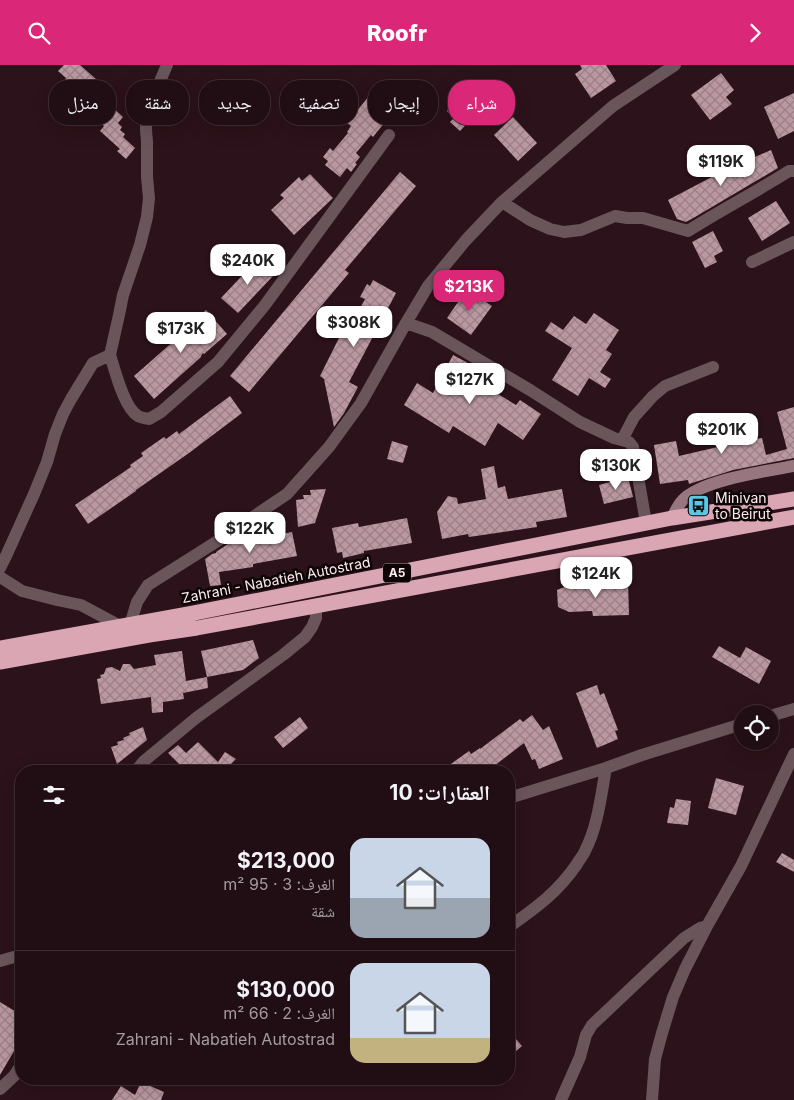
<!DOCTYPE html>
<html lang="ar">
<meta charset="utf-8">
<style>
body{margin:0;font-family:Inter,"Noto Naskh Arabic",sans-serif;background:#29171d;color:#f1f3f6;direction:rtl;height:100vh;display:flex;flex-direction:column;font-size:19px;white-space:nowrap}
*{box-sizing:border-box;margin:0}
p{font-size:16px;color:#a29ca0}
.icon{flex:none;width:28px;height:28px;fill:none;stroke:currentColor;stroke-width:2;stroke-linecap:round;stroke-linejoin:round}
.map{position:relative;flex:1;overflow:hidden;direction:ltr}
.panel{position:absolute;left:15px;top:700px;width:500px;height:320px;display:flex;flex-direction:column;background:#210e14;border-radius:20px;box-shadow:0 5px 20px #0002,0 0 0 1px #3e2e34;direction:rtl}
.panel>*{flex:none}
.guide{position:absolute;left:15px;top:15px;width:500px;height:45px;direction:rtl;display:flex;gap:10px}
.buttons{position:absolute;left:734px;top:640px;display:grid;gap:10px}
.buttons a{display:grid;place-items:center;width:45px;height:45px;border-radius:50%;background:#210e14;box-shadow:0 5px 20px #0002,0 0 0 1px #3e2e34;font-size:25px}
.price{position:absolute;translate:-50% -42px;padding:0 11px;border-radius:10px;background:#fff;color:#222;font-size:16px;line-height:32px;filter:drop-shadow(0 1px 2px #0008)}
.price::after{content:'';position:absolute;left:50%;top:30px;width:15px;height:11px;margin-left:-8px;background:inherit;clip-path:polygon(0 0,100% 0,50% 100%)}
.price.on{background:#db2777;color:#fff}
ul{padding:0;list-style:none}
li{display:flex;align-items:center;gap:15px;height:125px;padding:0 25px}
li+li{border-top:1px solid #3e2e34}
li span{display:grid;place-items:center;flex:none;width:140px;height:100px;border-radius:15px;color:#555}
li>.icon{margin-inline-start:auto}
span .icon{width:60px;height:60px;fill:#fffc;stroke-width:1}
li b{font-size:21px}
h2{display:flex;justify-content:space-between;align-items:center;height:60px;padding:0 25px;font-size:21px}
.pill{padding:0 18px;border-radius:20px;background:#210e14;box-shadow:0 5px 20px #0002,0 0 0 1px #3e2e34;font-size:18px;line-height:45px}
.pill.on{background:#db2777;color:#fff}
header{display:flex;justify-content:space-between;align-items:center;height:65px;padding:0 25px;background:#db2777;color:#fff;font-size:22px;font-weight:800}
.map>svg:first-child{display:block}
.building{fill:url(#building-cross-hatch)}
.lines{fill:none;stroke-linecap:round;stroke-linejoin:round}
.street{stroke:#6a555b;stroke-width:12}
.secondary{stroke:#97767f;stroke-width:12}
.highway{stroke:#daa6b4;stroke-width:15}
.labels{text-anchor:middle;stroke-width:5;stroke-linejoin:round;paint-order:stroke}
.shield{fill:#0d0406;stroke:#b5a5a9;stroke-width:1}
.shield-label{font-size:12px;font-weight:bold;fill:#fdeaef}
.poi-label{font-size:14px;fill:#fdeaef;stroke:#0d0406;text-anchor:start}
.street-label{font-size:14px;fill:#fdeaef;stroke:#0d0406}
</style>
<header><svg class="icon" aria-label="forward" viewBox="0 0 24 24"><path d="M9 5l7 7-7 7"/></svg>Roofr<svg class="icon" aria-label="search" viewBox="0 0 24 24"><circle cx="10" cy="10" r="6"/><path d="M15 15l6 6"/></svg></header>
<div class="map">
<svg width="794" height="1035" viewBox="0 0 794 1035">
<defs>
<pattern id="building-cross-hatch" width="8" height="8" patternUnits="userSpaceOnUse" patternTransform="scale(1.25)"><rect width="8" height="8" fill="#bb98a1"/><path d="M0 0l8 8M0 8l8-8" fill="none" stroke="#9a7f86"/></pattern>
</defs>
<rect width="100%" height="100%" fill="#2c121a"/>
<path class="building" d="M64,0H80L105,22L98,29L123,52L118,58L122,62L120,65L125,69L123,72L135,83L126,94L117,86L120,84L100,66L104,61L97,54L103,48L65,15L66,13L58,6Z
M580,0H606L616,16L591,33L575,9L582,4Z
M721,8L734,25L726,32L732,39L710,55L691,30Z
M474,17L491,33L460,66L450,57L454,53L447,46Z
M794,28V66L778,74L764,42Z
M369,31L378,38L380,36L393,47L373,72L371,70L356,88L360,92L355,98L357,99L351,107L347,103L340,112L325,100L328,96L323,92L330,83L333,86L348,68L347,67L351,61L347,58Z
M513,52L537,78L518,96L494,70Z
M771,85L778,103L695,152L686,157L677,154L668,135L727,104Z
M400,107L416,121L345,205L349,208L249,327L230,311Z
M310,109L333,133L294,170L271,145L284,133L280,130L299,112L302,116Z
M776,136L790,158L762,176L748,153Z
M713,166L723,186L714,191L717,197L705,203L692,177Z
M258,194L274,210L238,248L221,233Z
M373,215L396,228L349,317L358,322L344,348L334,362L324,314L320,311L345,261L349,264L365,234L360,232L367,219L370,221Z
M467,224L492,241L471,270L447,253Z
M206,245L227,269L204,289L203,288L201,291V292L154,334L134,311L175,275L174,274Z
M594,248L619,265L606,285L612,289L600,307L611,314L605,323L589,313L578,331L552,315L572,283L545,266L551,257L563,265L574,251L586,259Z
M453,290L483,306L478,311L483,320L516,340L520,335L541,349L523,375L498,358L485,381L453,361L449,368L404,340L417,318L433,328Z
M230,331L242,348L189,388L136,425V426L88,459L75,440L131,402L130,400L143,391L141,388L164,372L166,374L177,366L179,369Z
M794,342V393L733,405L689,419L688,415L660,419L654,380L676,376L679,391L722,381L719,369L733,366L734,371L749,367L751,375L762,373L766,390L787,384L777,347Z
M392,376L408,381L403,398L387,394Z
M494,401L498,423L505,421L508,434L562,424L567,452L536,457L537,462L469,472L468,469L442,474L437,447L448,431L457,433L458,439L486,434L481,404Z
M628,412L633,432L604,439L599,420Z
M326,424L315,458L298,462L296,435L304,434L303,430H311L310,425Z
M407,453L412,478L364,486V488L343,493L342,487L337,488L332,463L358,458L359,462Z
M272,463L273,471L292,467L297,491L253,499V502L219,507L221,520L210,521L205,494L212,489L216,488V487L231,477L260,472L259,465Z
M628,517L629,550L593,551L592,546L569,547L558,542L557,525L567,521Z
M253,575L259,593L243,605L207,612L208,623L183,628L184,634L163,637V647L152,648L151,632L101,639L97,614L101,613L100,610L104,609L106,603L112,602L120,606L123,599H130L134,604L156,600L154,590L182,586L186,616L207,612L201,586Z
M719,581L740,593L746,582L771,596L759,619L712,592Z
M597,620L600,630L604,628L618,665L615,666L618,674L597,683L576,628Z
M532,650L543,665L549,661L563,694L539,704L535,694L532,695L524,678L494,701L499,706H441L469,686L471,689L480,683V684L520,654L523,657Z
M300,652L308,663L283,683L274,672Z
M143,662L147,675L117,699L111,682L118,680L117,677L124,675L123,673L130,670L129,668Z
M198,677L218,697L225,687L236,694L225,705L226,706H186L168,688L178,680L186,688Z
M716,713L744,721L736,750L708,743Z
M676,734L691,736L688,760L667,758L670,742L674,743Z
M782,788L794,795V807L776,797Z
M0,937L21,950V974L0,1010Z
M509,966L522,981L509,992Z
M141,1017L164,1027L161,1035H112L121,1021L135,1030Z"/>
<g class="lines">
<path class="street" d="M502,137L530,155L550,164L564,167L581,165L615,151L627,153H643L688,166C721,145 756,127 789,106H794
M752,197L794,177
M406,258L432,267L530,325L580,357L614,373L629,377L633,382L646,458
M110,290C115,305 124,343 138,351C141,353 145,353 149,354L161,347L218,297L265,240L389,70
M622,375L634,352L653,331L665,321L713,302
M0,503L6,491L34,429L47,397L55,369L63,349L71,334L93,298L110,290L119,250L123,230L140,180L147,152L149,133L147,112V77L146,65V49L167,0
M0,512L22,526L57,535L81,540L122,562
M130,560L137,537L148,520L216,477L287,429L329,382L361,338L406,258L428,221L466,175L502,137L613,41L675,0
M770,651L794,644
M136,706L144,696L196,653L283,590L305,572L312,562L316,553V540
M509,733L606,703L642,690L742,659
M509,862C537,842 557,828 577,799C579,795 583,791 585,786C598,761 601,730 606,703
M0,896L21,890
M0,1024L14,1011L21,1000
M561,1035L580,992L586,970L592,960L684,873L700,863L707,861
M652,1035L655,994L662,968L673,932L685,904L707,861L741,801L794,689"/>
<path class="secondary" d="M672,453C675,447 678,440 682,436C700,415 767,406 794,401"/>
<path class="highway" d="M0,583L194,548L672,453L794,434
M0,597L149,570L197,563L794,452"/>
</g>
<defs>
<symbol id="bus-square" viewBox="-11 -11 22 22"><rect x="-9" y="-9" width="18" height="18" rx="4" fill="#59c8e4" stroke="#0d0406"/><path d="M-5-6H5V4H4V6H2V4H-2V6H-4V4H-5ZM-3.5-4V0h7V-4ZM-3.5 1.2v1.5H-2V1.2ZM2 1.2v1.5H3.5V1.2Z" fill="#111"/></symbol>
</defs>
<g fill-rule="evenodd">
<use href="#bus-square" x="686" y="428" width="25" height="25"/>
</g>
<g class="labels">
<rect class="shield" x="383" y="498.5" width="28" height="19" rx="4"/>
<g class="shield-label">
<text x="397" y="512">A5</text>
</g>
<g class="poi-label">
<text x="715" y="438">Minivan<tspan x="715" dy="16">to Beirut</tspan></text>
</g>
<g class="street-label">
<text transform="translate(276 515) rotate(-11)" y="5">Zahrani - Nabatieh Autostrad</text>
</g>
</g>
</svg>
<div class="buttons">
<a><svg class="icon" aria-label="locate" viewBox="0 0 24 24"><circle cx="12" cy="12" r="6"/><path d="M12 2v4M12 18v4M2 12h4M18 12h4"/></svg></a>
</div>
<b class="price" style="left:721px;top:122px">$119K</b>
<b class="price" style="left:248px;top:221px">$240K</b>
<b class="price on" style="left:469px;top:247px">$213K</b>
<b class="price" style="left:354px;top:283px">$308K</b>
<b class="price" style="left:181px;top:289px">$173K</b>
<b class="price" style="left:470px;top:340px">$127K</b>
<b class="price" style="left:722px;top:390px">$201K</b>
<b class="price" style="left:616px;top:426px">$130K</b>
<b class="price" style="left:250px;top:489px">$122K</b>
<b class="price" style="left:596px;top:534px">$124K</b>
<div class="guide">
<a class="pill on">شراء</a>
<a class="pill">إيجار</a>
<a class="pill">تصفية</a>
<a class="pill">جديد</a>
<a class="pill">شقة</a>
<a class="pill">منزل</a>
</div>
<section class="panel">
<h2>العقارات: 10<svg class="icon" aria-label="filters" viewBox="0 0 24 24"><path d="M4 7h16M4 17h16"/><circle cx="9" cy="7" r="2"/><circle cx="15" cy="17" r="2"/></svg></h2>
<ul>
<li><span style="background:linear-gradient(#c9d6e8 60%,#9aa5b1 0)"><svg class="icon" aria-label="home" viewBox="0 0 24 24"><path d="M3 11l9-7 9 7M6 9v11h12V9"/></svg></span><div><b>$213,000</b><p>الغرف: 3 · 95 m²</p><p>شقة</p></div></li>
<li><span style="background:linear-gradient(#c9d6e8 75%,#c2b280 0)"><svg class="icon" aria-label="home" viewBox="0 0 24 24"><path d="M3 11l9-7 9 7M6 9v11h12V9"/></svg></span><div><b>$130,000</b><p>الغرف: 2 · 66 m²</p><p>Zahrani - Nabatieh Autostrad</p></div></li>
</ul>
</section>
</div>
